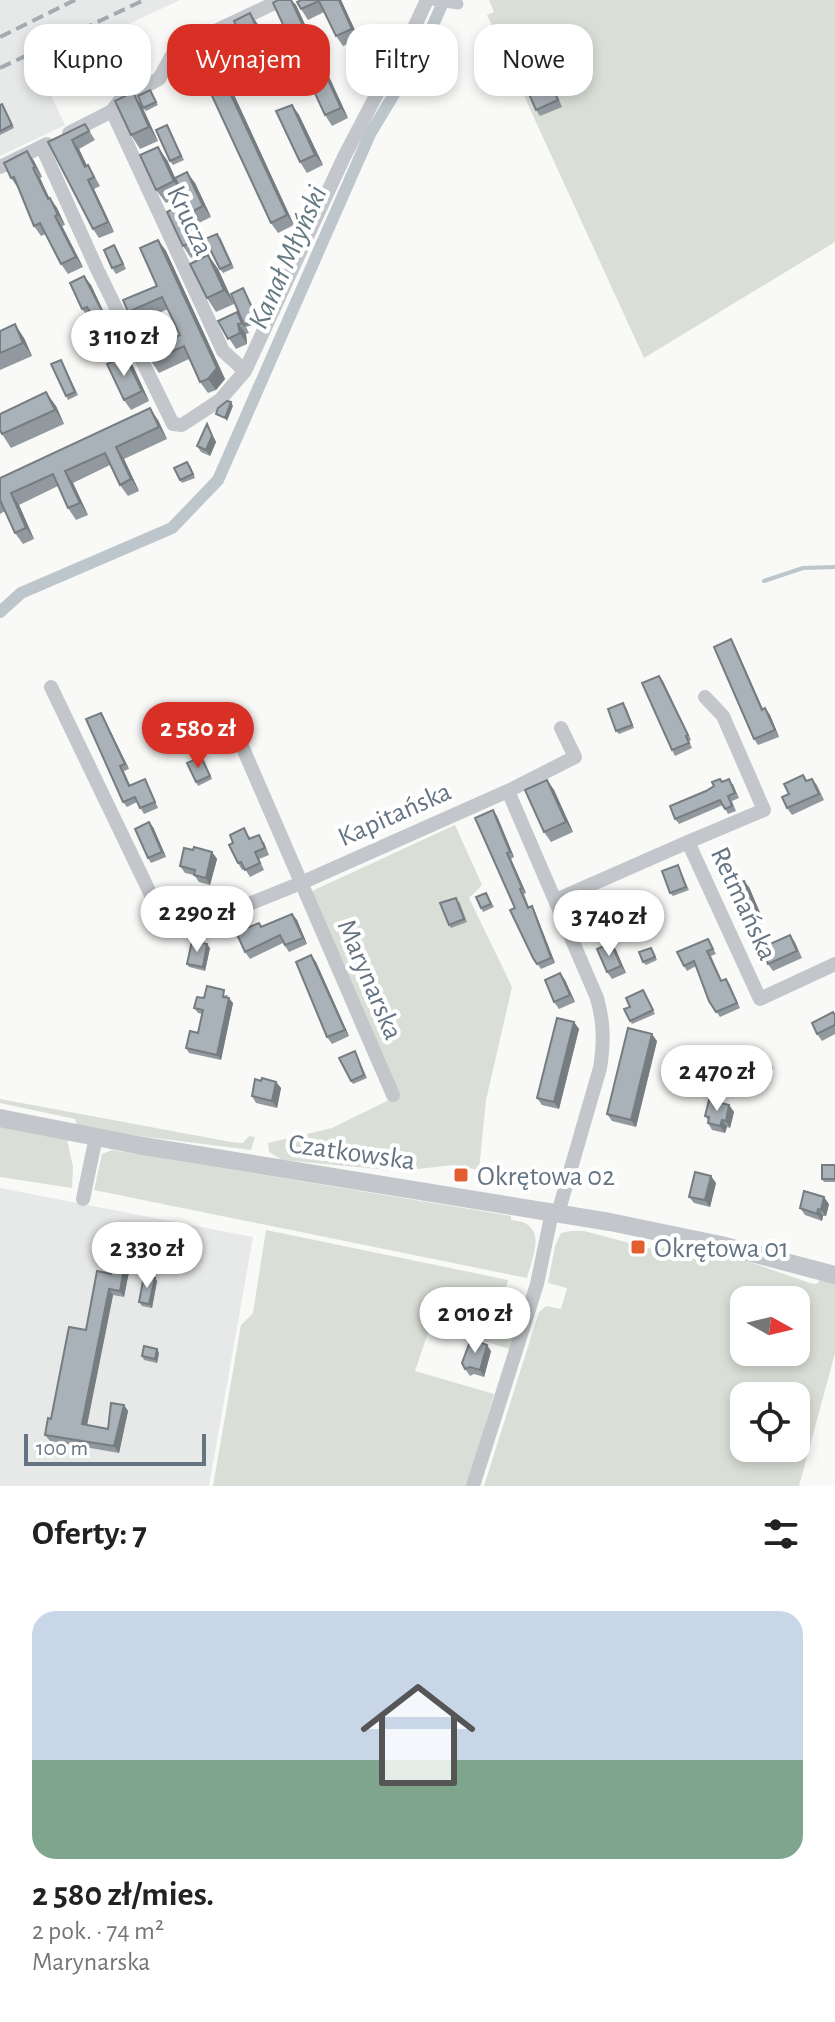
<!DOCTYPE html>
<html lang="pl">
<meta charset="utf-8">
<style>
body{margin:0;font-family:"Alegreya Sans",sans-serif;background:#f6f6f6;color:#222;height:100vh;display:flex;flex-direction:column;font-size:30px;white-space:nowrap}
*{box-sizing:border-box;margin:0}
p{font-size:26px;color:#767676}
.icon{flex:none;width:44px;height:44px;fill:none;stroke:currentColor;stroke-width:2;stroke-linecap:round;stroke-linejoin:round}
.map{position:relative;height:1486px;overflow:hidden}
.sheet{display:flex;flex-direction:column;background:#fff;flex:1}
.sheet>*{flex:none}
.guide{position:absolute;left:24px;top:24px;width:788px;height:72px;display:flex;gap:16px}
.needle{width:52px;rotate:98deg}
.tools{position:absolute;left:730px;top:1286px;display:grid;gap:16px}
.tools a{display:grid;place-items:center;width:80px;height:80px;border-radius:16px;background:#fff;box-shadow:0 4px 12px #0003;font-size:40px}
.scale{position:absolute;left:24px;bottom:20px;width:182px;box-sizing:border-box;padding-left:8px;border:4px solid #657482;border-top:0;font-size:22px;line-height:28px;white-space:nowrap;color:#657482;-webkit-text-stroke:6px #fff;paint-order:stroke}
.price{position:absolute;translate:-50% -68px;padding:0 18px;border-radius:28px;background:#fff;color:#222;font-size:26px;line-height:52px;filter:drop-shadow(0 2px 4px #0008)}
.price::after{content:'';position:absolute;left:50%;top:48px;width:24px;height:18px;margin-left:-12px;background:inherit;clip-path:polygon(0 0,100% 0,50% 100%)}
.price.on{background:#d93025;color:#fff}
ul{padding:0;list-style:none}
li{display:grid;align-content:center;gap:16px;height:424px;padding:0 32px}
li+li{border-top:2px solid #e0e0e0}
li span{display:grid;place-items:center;height:248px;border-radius:24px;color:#555}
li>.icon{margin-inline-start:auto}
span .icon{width:144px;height:144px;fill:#fffc;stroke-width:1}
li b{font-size:34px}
h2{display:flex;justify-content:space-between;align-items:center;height:96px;padding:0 32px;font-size:34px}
.pill{padding:0 28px;border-radius:24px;background:#fff;box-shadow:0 4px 12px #0003;font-size:28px;line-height:72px}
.pill.on{background:#d93025;color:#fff}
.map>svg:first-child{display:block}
.built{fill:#e7e8e8}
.green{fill:#d9ded6;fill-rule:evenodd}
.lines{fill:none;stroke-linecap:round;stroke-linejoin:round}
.stream{stroke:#bcc6cb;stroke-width:4}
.canal{stroke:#bcc6cb;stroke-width:12}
.pedestrian{stroke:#c3c7cb;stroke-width:11}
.minor{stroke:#c3c7cb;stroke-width:14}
.tertiary{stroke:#c3c7cb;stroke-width:18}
.rail{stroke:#a4aab0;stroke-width:4;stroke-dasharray:12 6;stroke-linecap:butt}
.wall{fill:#91999e}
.shaded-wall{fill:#767d81}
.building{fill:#a9b2b8;stroke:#767d81;stroke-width:2}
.poi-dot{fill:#e25d2f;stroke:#fff;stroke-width:3}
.labels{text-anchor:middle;stroke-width:8;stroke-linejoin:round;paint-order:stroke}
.street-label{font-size:28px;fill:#657482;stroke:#fff}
.poi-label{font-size:28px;fill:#657482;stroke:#fff;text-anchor:start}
.water-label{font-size:30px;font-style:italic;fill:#657a83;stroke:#fff}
</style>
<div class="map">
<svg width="835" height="1486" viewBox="0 0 835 1486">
<rect width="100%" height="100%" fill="#f9f9f7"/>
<path class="built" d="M0,0H180L120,28L40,72L65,125L0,156Z
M0,1188L253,1237L209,1486H0Z"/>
<path class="green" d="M489,0H835V242L644,358L487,15L494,12Z
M455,825L482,885L469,898L512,987L486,1100L479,1170L453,1165L400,1171L282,1160L269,1152L268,1143L332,1128L397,1096L312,891Z
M0,1099L231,1142L243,1143L249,1136L255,1137L251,1150L116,1133L77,1125L75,1119L0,1103Z
M0,1125L67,1139L73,1167L72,1188L0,1177Z
M112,1150L511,1216V1220C549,1223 533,1254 527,1278L94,1190L102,1154Z
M266,1230L508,1280L505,1290L512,1292L519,1322L509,1349L431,1324L415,1371L494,1394L467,1486H213L241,1325L253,1313Z
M571,1231H584L652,1249L676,1246L735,1257L810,1283L817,1284L820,1279L835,1283V1353L799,1486H484L539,1312L546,1306L561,1309L567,1288L548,1283L555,1246L561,1233ZM744,1300H796V1352H744ZM744,1396H796V1448H744Z"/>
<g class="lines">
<path class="stream" d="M764,581L803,568L835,567"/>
<path class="canal" d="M0,612L21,593L172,528L218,480L370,134L425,43L444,0"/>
<path class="pedestrian" d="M433,0L458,4"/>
<path class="minor" d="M112,111L223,351L245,371L344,157L380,88L405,47L427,0
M69,133L112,111L121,99L159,79L175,50L281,0
M42,147L97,269L173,424L182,425L220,400L245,371
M0,167L47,144
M51,687L151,895L224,914L301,883L508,791L575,757L561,728
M239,739L393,1095
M508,791L597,998C604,1023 604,1043 600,1068L558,1213
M688,842L764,810L723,716L705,697
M556,900L688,842L760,999L835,964
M83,1199L96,1137
M473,1486L537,1284L552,1212"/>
<path class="tertiary" d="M0,1118L137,1145L610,1222L721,1245L835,1275"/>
<path class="rail" d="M0,37L75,0
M0,68L144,0"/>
</g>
<path class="wall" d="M291,0L296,5L348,118L332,126L325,115Z
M301,0H341L359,39L343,46L336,36L324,12L308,20L301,9Z
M257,23L281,75L265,82L258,72Z
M203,35L211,45L294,225L278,233L271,223Z
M534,67L539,78L551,72L561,90L556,92L562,107L540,116L536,110Z
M150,90L158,105L146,111L143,108Z
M133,92L158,141L140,149L131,135Z
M2,104L14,128L0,135V105Z
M292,105L299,115L323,165L307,173L300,162Z
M85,124L95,140L79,149L87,166L88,165L94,175L100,186L94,189L114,232L99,238L93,229L48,142Z
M167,125L184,160L173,165L170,161Z
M27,151L34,161L42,177L40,178L49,198L57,208L65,225L62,226L83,267L68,274L61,264L46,234L41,236L34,226L18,188L11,178Z
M167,160L175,178L195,183L211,217L197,224L209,249L191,258L183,246L186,202L183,195L166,203L156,190Z
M220,237L234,268L223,273L220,269Z
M158,240L166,251L225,379L216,390L208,393L200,382L189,359L159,373L151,361L180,335L168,309L136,323L128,312L157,286Z
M117,250L126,269L116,274L112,268Z
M208,255L218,269L234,304L216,312L207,298Z
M91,285L104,313L111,322L120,339L110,343L93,316L89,318L82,309Z
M245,292L258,319L256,324L246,327L249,333L246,334L247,344L236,349L218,321H243Z
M0,331L24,338L32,356L0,370Z
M63,363L78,395L68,400L66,396Z
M133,366L149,401L131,410L124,400Z
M56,406L64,424L11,448L2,434Z
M158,420L167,439L124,459L139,491L128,496L120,485L110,465L73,483L88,515L76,520L68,508L58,486L19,505L34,539L23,544L15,533L5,511L0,514V478Z
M207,424L216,442L210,456L201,452L197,446Z
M190,465L195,478L182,483L180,480Z
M731,639L735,646L763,709L765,708L770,715L779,737L758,745L754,739Z
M659,676L691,740L689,741L692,748L675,756L672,750Z
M626,707L634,728L619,734L616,731Z
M101,713L129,769L124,771L130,785H148L158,808L144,814L137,802L127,807L123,802Z
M204,760L212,779L198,786L196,782Z
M803,775L807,781L812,779L817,785L824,800L792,815L787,808L789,794Z
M547,780L554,790L573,832L551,842L544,832Z
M723,782L733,784L739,798L732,801L736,811L728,814L723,805L679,824L675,819L706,791Z
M497,816L514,857L511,859L526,893L524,894L529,907L532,906L535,912L555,963L541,969L533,958L515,908Z
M153,827L166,857L151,863L148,858Z
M249,835L250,839L264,842L269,855L259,859L264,870L250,877L245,869L242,870L238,863Z
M212,852L217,859L210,885L199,882L194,875L185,873L180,866Z
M678,865L689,890L673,896L670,893Z
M749,887L764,922L750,929L745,922Z
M486,893L494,907L483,912L481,908Z
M459,901L467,922L451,928L449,925Z
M624,904L631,921L594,937L589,930Z
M292,914L297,920L307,944L289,952L283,943L250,959L245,952L249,928L261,927Z
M790,935L795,942L802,958L773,971L768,964Z
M708,939L716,954L711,956L722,981L729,983L740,1008L720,1017L709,1001L696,966L687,971L684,966Z
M611,943L616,950L626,973L612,979L607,972Z
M210,948L205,971L189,967L187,964Z
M653,951L657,960L646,965L643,962Z
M311,955L316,962L349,1036L332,1044L327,1037Z
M560,973L565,980L575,1002L559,1009L554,1002Z
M643,990L655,1014L632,1024L630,1021Z
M228,995L227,998L233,1003L221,1060L189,1053L186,1048L198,1033L202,1014L198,1013L194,1008L204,998Z
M835,1014V1034L822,1041L817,1034Z
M574,1022L579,1029L559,1109L542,1105L537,1098Z
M657,1041L636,1127L612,1121L607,1114Z
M355,1051L367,1078L353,1084L351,1081Z
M768,1060L773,1067L769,1084L748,1079L743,1072Z
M261,1081L276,1082L281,1088L277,1108L256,1103L252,1096Z
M729,1105L734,1112L730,1128L727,1127L725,1133L712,1130L708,1123V1120L705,1116Z
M835,1165V1182H824L822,1179Z
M716,1183L710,1207L694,1203L689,1197Z
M829,1204L826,1216H823L822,1221L805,1215L800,1208Z
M137,1231L124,1297L113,1295L87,1425L108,1429L124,1405L128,1411L119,1453L50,1441L45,1435L51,1419L111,1274Z
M157,1281L152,1308L142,1306L139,1302Z
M157,1349L159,1353L157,1363L144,1360L142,1356Z
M491,1351L484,1377L474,1374L470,1376L465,1369Z"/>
<path class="shaded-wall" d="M291,0L296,5L348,118L341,108Z
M339,0H341L359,39L352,29Z
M250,13L257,23L281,75L274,65Z
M203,35L211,45L294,225L287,215Z
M133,92L142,106L158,141L149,127Z
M292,105L299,115L323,165L315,155Z
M72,140L79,149L92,176L85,167Z
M158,147L167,160L183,195L174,181Z
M27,151L34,161L42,177L35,167Z
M33,168L40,178L55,210L48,199Z
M187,172L195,183L211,217L203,206Z
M88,180L94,189L114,232L108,222Z
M50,198L57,208L65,225L58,215Z
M189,213L197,224L209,249L201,238Z
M55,216L62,226L83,267L76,257Z
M158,240L166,251L225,379L216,390L208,379Z
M208,255L218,269L234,304L224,290Z
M84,276L91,285L109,323L103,313Z
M243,288L258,319L256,324L253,321Z
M105,312L111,322L120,339L113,330Z
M15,324L24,338L32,356L23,343Z
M238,324L246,334L247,344L240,333Z
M125,356L133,366L149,401L142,391Z
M46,392L56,406L64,424L55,410Z
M231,402L233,406L227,421L225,418Z
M150,408L158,420L167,439L159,427Z
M207,424L216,442L210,456L206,450Z
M116,447L124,459L139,491L131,479Z
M65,471L73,483L88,515L80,503Z
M11,493L19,505L34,539L26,528Z
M731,639L735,646L766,717L762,710Z
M659,676L663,681L691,740L688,735Z
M765,708L770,715L779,737L775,730Z
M101,713L104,718L129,769L125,764Z
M547,780L554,790L573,832L566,822Z
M493,810L497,816L514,857L510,852Z
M149,822L153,827L166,857L162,852Z
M212,852L217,859L210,885L206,878Z
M507,853L511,859L526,893L522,888Z
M744,881L749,887L764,922L759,916Z
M619,898L624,904L631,921L626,915Z
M532,906L535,912L555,963L551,958Z
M292,914L297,920L307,944L303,938Z
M611,943L616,950L626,973L621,966Z
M207,944L210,948L205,971L203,967Z
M311,955L316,962L349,1036L345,1030Z
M560,973L565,980L575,1002L570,995Z
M229,998L233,1003L221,1060L217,1055Z
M574,1022L579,1029L559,1109L554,1102Z
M652,1034L657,1041L636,1127L631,1120Z
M768,1060L773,1067L769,1084L764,1077Z
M276,1082L281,1088L277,1108L272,1101Z
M729,1105L734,1112L730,1128L726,1121Z
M722,1120L727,1127L725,1133L720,1126Z
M711,1176L716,1183L710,1207L705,1200Z
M824,1197L829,1204L826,1216L821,1210Z
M818,1209L823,1216L822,1221L817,1214Z
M132,1225L137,1231L124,1297L120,1291Z
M155,1278L157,1281L152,1308L149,1304Z
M109,1289L113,1295L86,1430L82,1424Z
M487,1345L491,1351L484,1377L480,1370Z
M157,1349L159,1353L157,1363L155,1359Z
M124,1405L128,1411L119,1453L114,1446Z"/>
<path class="building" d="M278,0H291L341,108L325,115L273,3Z
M301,0H339L352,29L336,36L319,1L301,9L297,2Z
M250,13L274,65L258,72L234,21Z
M203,35L287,215L271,223L187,42Z
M530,60L538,78L551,72L556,83L551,85L558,100L536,110L517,67Z
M150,90L156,102L143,108L138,96Z
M133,92L149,127L131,135L115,101Z
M2,104L12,125L0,131V105Z
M292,105L315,155L300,162L276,111Z
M85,124L89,131L72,140L85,167L88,165L94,177L88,180L108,222L93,229L48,142Z
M167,125L181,156L170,161L156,130Z
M158,147L174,181L156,190L140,155Z
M27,151L35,167L33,168L48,199L50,198L58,215L55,216L76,257L61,264L40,223L34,226L14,177L11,178L4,163Z
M187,172L203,206L189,213L201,238L183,246L167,212L186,202L175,178Z
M217,234L231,264L220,269L205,239Z
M158,240L217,368L208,379L200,382L184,346L151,361L146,351L180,335L162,297L128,312L123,300L157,286L140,248Z
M114,245L123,264L112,268L104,250Z
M208,255L224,290L207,298L190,264Z
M84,276L103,313L105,312L113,330L103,334L87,307L82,309L70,283Z
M243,288L256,316L253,321L244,325L231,294Z
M237,312L242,323L238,324L240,333L228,339L218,321Z
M15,324L23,343L0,353V331Z
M125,356L142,391L124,400L107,364Z
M61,360L75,392L66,396L51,364Z
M46,392L55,410L2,434L0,430V414Z
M227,401L231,402L225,418L216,414L218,408Z
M150,408L159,427L116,447L131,479L120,485L105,453L65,471L80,503L68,508L53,474L11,493L26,528L15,533L0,500V478Z
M207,424L212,436L206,450L197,446Z
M187,462L193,474L180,480L174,468Z
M731,639L762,710L765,708L775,730L754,739L714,647Z
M659,676L688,735L686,736L689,743L672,750L642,683Z
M623,703L632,725L616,731L608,709Z
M101,713L125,764L120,766L129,786L145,779L155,802L140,808L135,797L123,802L86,719Z
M201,757L210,776L196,782L187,763Z
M803,775L806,781L812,779L819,794L787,808L782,797L789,794L784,784Z
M720,779L722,782L729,779L735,793L728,796L732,806L725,809L720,800L675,819L670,806L706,791L714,786L712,782Z
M547,780L566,822L544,832L525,790Z
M493,810L510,852L507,853L522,888L520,889L528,908L532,906L551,958L537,964L533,958L510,910L515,908L475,818Z
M149,822L162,852L148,858L135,829Z
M244,828L249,839L259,835L265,848L255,852L260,863L245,870L241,862L238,863L229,845L233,843L230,835Z
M194,847L212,852L206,878L194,875L195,870L180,866L184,848L193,850Z
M678,865L686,887L670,893L662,871Z
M744,881L759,916L745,922L729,887Z
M486,893L491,904L481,908L476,897Z
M456,898L464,919L449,925L440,903Z
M619,898L626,915L589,930L584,919L598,913L595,908Z
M292,914L303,938L285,945L280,935L245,952L232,923L243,918L247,928L259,923L261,927Z
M790,935L797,951L768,964L761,948Z
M708,939L713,949L707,951L721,981L726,979L737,1003L716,1012L709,1001L694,961L684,966L677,952Z
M192,941L207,944L203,967L187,964Z
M611,943L621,966L607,972L597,949Z
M651,948L655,957L643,962L639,952Z
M311,955L345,1030L327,1037L296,962Z
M560,973L570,995L554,1002L545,980Z
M207,986L224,990L223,997L229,998L217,1055L186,1048L190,1031L198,1033L203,1010L194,1008L197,997L204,998Z
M643,990L653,1010L630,1021L624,1009L630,1007L626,998Z
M833,1012L835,1015V1025L817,1034L812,1023Z
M557,1018L574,1022L554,1102L537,1098Z
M628,1028L652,1034L631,1120L607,1114Z
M355,1051L364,1075L351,1081L339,1058Z
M748,1054L768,1060L764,1077L743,1072Z
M262,1078L276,1082L272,1101L252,1096L255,1079L261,1081Z
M709,1100L729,1105L726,1121L722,1120L720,1126L708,1123L709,1117L705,1116Z
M822,1165H835V1179H822Z
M695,1172L711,1176L705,1200L689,1197Z
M804,1191L824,1197L821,1210L818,1209L817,1214L800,1208Z
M121,1223L132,1225L120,1291L109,1289L82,1424L108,1429L111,1403L124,1405L114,1446L45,1435L48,1418L51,1419L69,1327L86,1330L97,1271L111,1274Z
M144,1276L155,1278L149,1304L139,1302Z
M471,1339L487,1345L480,1370L470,1367L465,1369L462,1363Z
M144,1346L157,1349L155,1359L142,1356Z"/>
<g class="poi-dot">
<rect x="453" y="1167" width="16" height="16" rx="4"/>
<rect x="630" y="1239" width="16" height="16" rx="4"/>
</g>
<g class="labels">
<g class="street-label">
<text transform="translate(191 220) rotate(65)" y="10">Krucza</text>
<text transform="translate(394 813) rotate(-24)" y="10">Kapitańska</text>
<text transform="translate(745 903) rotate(65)" y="10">Retmańska</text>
<text transform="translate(371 979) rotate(67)" y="10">Marynarska</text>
<text transform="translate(352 1151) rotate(8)" y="10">Czatkowska</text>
</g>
<g class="poi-label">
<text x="477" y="1185">Okrętowa 02</text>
<text x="654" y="1257">Okrętowa 01</text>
</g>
<g class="water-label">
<text transform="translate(287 257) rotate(-66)" y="10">Kanał Młyński</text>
</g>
</g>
</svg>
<div class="tools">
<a><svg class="needle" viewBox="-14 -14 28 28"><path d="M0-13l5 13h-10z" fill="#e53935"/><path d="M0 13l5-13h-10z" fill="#767676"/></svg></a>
<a><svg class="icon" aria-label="locate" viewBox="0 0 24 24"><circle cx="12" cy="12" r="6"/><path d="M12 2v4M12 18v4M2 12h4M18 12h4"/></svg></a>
</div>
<div class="scale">100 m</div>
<b class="price" style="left:124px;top:378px">3 110 zł</b>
<b class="price on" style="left:198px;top:770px">2 580 zł</b>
<b class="price" style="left:197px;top:954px">2 290 zł</b>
<b class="price" style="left:609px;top:958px">3 740 zł</b>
<b class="price" style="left:717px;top:1113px">2 470 zł</b>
<b class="price" style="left:147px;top:1290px">2 330 zł</b>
<b class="price" style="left:475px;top:1355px">2 010 zł</b>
<div class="guide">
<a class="pill">Kupno</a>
<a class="pill on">Wynajem</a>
<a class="pill">Filtry</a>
<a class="pill">Nowe</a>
</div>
</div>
<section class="sheet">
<h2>Oferty: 7<svg class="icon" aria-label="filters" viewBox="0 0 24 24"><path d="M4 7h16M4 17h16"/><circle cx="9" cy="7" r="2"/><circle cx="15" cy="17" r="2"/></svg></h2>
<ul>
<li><span style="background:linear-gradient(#c9d6e8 60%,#7fa58c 0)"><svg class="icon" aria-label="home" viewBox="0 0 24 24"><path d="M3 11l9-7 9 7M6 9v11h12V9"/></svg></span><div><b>2 580 zł/mies.</b><p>2 pok. · 74 m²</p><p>Marynarska</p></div></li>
</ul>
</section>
